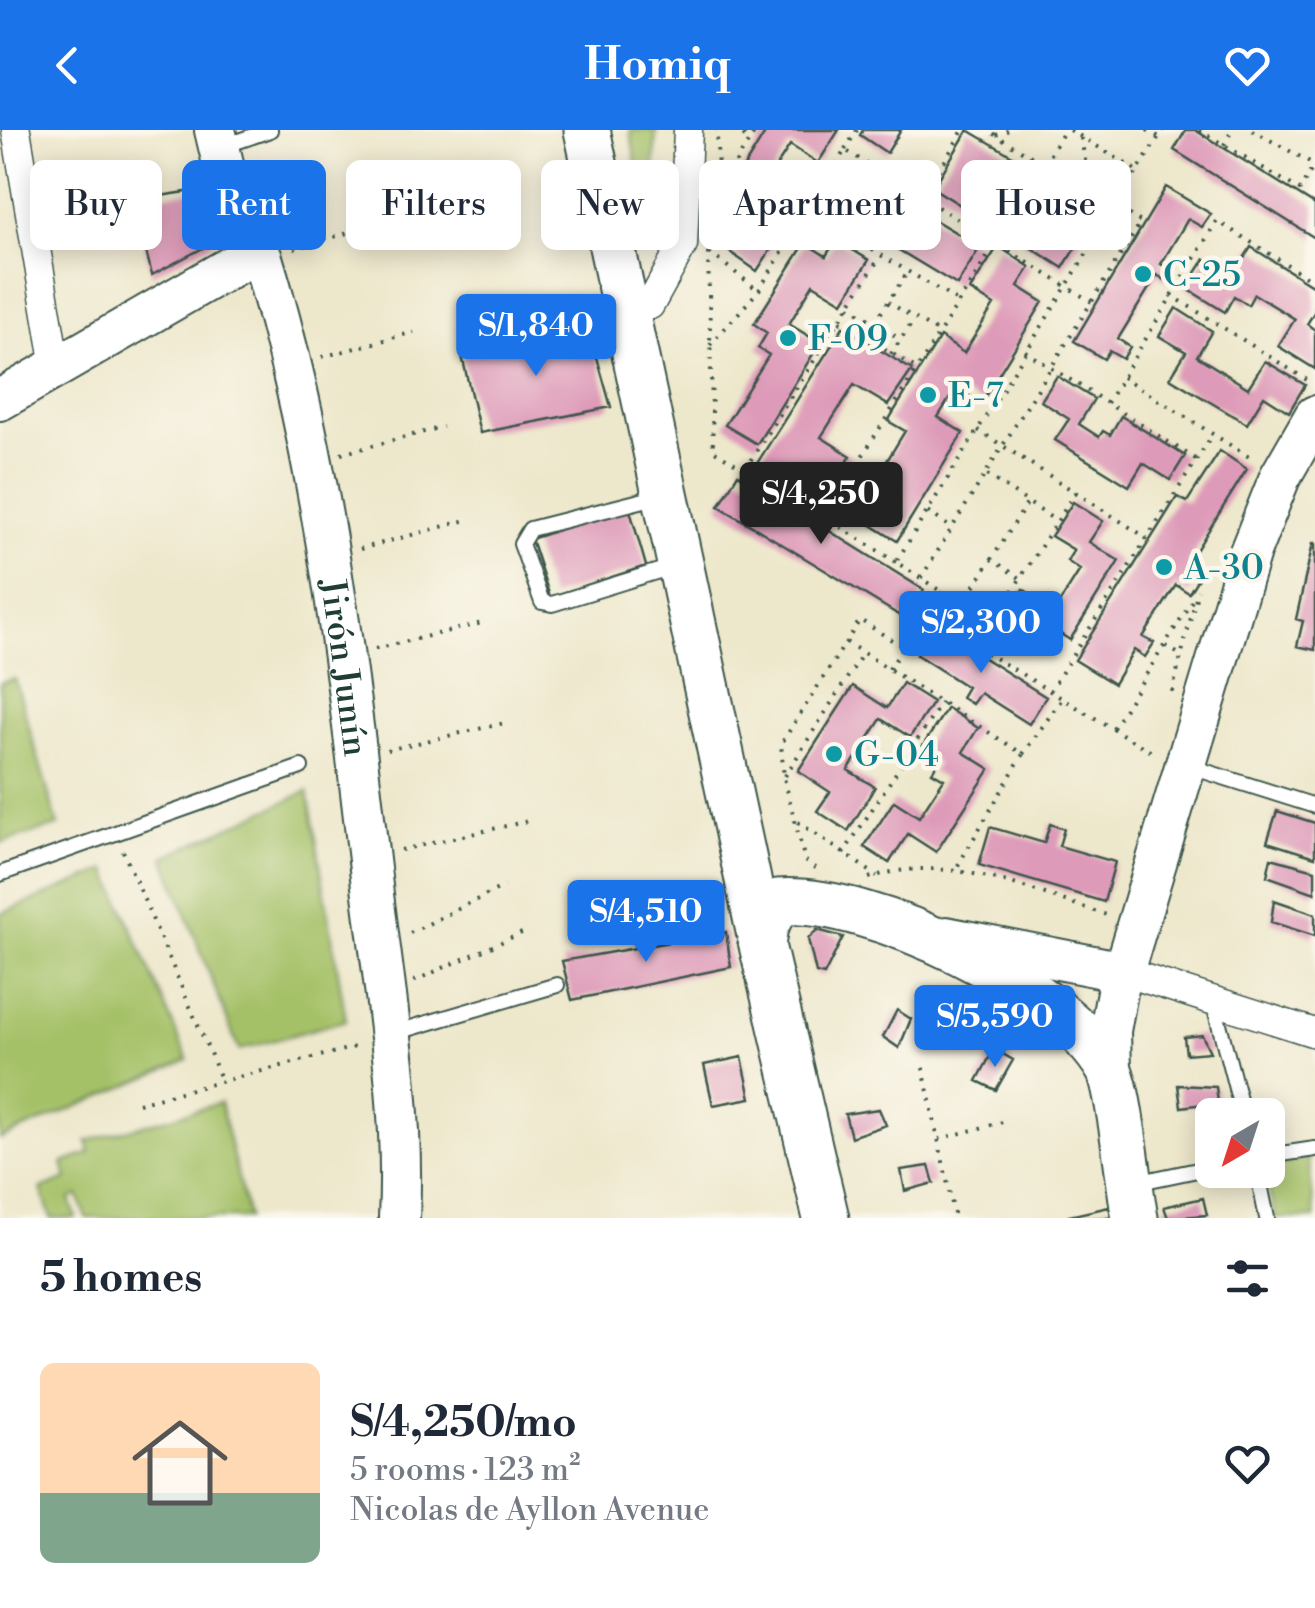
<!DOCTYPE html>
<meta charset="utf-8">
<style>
body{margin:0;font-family:"Libre Bodoni",serif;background:#f2f2f3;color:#1f2937;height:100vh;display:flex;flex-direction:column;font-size:38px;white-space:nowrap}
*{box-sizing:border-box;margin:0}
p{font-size:32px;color:#747a83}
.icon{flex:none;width:55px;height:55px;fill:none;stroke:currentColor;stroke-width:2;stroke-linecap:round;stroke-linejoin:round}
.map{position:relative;height:1088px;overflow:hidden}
.drawer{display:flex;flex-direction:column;background:#fff;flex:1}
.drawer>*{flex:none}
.banner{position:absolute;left:30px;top:30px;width:1255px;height:90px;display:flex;gap:20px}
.needle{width:65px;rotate:219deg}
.controls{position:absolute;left:1195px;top:968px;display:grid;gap:20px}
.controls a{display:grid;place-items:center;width:90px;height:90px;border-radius:15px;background:#fff;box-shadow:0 5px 25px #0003;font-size:50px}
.price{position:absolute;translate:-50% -85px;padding:0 22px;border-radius:10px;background:#1a73e8;color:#fff;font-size:32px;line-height:65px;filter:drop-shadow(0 2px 5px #0008)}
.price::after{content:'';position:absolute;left:50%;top:60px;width:30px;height:22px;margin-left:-15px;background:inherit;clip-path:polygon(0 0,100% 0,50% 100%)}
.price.on{background:#222;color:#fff}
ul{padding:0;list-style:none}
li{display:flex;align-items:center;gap:30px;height:250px;padding:0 40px}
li+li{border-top:2px solid #e0e1e3}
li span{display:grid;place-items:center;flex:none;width:280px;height:200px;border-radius:15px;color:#555}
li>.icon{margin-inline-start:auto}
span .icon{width:120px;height:120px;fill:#fffc;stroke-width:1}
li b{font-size:42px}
h2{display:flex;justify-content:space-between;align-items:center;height:120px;padding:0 40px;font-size:42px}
.tag{padding:0 35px;border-radius:15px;background:#fff;box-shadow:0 5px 25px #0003;font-size:35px;line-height:90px}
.tag.on{background:#1a73e8;color:#fff}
header{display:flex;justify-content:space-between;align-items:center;height:130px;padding:0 40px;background:#1a73e8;color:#fff;font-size:45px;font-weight:700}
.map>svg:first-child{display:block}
.green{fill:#a5c168;stroke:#627f4e;stroke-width:2.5}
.building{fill:#de9bb9}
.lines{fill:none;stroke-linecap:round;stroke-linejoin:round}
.lane-casing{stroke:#3e564b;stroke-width:18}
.street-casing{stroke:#3e564b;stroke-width:31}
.secondary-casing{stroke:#3e564b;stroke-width:44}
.primary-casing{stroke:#3e564b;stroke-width:49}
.path{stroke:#3e564b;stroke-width:4;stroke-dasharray:2.5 8;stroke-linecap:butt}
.lane{stroke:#fff;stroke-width:14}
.street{stroke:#fff;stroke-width:28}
.secondary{stroke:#fff;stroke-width:40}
.primary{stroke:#fff;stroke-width:45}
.culture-dot{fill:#0f9aa8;stroke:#fbf7ec;stroke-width:4}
.labels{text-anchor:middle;stroke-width:9;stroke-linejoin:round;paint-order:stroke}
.culture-label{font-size:35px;fill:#0d838f;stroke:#fbf7ec;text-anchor:start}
.street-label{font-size:35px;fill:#1f3d34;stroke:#fbf7ec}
</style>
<header><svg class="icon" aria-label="back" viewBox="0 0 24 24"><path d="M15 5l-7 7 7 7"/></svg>Homiq<svg class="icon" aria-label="heart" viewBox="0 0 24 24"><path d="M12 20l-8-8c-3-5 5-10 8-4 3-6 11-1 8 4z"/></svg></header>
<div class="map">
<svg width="1315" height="1088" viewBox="0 0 1315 1088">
<rect width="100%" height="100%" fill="#fbf7ec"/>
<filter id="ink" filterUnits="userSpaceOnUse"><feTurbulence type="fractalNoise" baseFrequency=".01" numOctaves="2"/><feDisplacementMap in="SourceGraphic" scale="20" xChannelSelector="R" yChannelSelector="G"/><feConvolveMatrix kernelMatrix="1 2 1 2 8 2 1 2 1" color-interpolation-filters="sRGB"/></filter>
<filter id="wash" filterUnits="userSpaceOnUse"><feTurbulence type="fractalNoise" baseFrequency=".0048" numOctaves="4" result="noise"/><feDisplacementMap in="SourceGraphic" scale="40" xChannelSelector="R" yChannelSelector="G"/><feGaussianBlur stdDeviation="2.25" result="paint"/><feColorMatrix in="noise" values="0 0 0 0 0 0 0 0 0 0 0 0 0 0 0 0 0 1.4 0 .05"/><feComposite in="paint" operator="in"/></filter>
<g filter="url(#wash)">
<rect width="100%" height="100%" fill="#ede7cb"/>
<path class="green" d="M630,0H656L652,77L644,78Z
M15,549L58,696L0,713V553Z
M308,661L346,890L239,920L164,727Z
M107,740L188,930L0,1009V784Z
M220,973L248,1088H87L78,1065L70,1069L76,1088H51L41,1059L67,1049L63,1033L90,1023L87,1011Z
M1308,1026L1315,1088H1275L1264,1040Z"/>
<g id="blocks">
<path class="building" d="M767,0H839L818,33L790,15L764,55L798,77L757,141L727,120L751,83L726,66Z
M863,0H901L887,23L860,5Z
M968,0L1100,77L1063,138L1022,112L1041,81L1005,59L996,73L981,63L970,81L933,58Z
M1186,0H1195L1315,75V108L1174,20Z
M851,41L907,74L913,65L933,77L928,86L980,117L957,155L829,78Z
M1166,57L1211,84L1202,97L1188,89L1161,134L1174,142L1168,152L1157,145L1118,209L1130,217L1123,229L1109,221L1104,229L1074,211Z
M200,60L214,112L152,145L133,70Z
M836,110L869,130L843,172L813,154L789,194L820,213L757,314L725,295L769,225L758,218L767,203L754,194L805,113L826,126Z
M998,116L1030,137L1018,156L1043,172L981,273L956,258L938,287L963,303L897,411L836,373L858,338L876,349L905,301L888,291L940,207L964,223L994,175L970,160Z
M1251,117L1315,157V181L1307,194L1315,200V239L1278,216L1295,189L1254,164L1248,175L1234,166L1225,182L1186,158L1205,129L1233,146Z
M1176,178L1212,201L1197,226L1248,258L1265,231L1305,255L1289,282L1264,266L1247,294L1170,248L1186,222L1159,206Z
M587,192L611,277L480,303L462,226Z
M843,197L912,240L888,275L854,255L821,307L851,326L819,378L754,338Z
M1057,246L1094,269L1079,294L1099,307L1103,301L1110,305L1121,286L1185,326L1170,350L1143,333L1129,356L1055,310L1069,289L1041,271Z
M1220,321L1247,339L1188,433L1202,442L1189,463L1176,455L1143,507L1154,513L1145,527L1134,520L1114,554L1075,530L1177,367L1187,372Z
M738,344L924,460L907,490L719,376Z
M1073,372L1103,391L1089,412L1119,431L1070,510L1042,492L1025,520L996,501L1023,459L1055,480L1080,440L1067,431L1074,420L1051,406Z
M629,377L646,436L550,467L531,409Z
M1313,413H1315V520L1297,516L1303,491L1296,489Z
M935,497L1046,567L1029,594L980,563L972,574L961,567L967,557L917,525Z
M903,553L933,572L910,607L881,589L848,640L875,657L848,701L817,681L830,662L798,641L853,556L887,578Z
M947,578L978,598L963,622L990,639L936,722L908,704L889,733L864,717L894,671L919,687L944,649L932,642L937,634L919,622Z
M1277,681L1315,693V727L1267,712Z
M1050,694L1064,699L1059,716L1115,732L1104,772L979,735L990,697L1044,713Z
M1271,728L1315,740V763L1267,746Z
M1274,770L1315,784V806L1271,792Z
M817,800L843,807L824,845L816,843L808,809Z
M726,802L731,837L572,870L562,831Z
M897,880L911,889L899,918L883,907Z
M1202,905L1210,922L1186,924L1184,907Z
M994,919L1013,930L996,960L977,951Z
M742,927L751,968L713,975L704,935Z
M1178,955L1216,957L1218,972L1181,977Z
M879,979L886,995L851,1007L845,984Z
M929,1036L934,1053L905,1061L901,1040Z
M1203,1068L1207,1085L1168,1088L1164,1077Z
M1109,1077L1112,1088H1070L1069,1086Z"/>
</g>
</g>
<g filter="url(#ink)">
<use href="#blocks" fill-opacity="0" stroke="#3e564b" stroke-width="2.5"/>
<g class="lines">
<defs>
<path id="lane" d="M224,16L270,0
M660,366L530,399L521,414L542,472L552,474L675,436
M1188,636L1315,676
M0,744L301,637
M1213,871L1243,985
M394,903L557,855
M1268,1026L1315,1019
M1257,1040L1267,1088
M1135,1053L1212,1037"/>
<path id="street" d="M16,0L56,237
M650,175L683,115L688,0
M1124,842L1315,903"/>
<g id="secondary">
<path id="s1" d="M215,0L230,63L253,124L262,128C323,327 348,549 372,756C385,865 405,978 399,1088"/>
<path d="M0,270L253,124"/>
<path d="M946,807L1124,842"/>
<path d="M1111,941L1110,901L1117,862L1250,422L1280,347L1315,286"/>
</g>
<path id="primary" d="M587,0L762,815L826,1088
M762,815L765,796L778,772C870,765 1062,857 1108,938C1120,959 1129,1058 1135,1088"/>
</defs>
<use href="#lane" class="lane-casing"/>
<use href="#street" class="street-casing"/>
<use href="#secondary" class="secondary-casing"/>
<use href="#primary" class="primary-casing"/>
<path class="path" d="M734,0L750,10
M1070,0L1136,40
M1147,0L1159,7
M1199,0L1300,60L1313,37
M1252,0L1315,35
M996,5L1009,0
M1081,8L1091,63
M1224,15L1232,0
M845,20L857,0
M1044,34L1065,0
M719,60L756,0
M923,68L963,0
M809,82L959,172
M711,105L718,61L717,0
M294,119L390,90
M708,123L713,320L824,387
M710,123L758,160
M1171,165L1312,253
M888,172L939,203
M849,176L900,209
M840,191L917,239L996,113
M875,192L907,143
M710,215L759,160L845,20L1092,172
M1025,221L1197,330
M891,224L914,190
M322,227L414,202
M1122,247L1254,330
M1107,273L1217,91L1315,152
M978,300L1147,408
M341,324L443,297
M745,339L880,127
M987,345L1056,391
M1076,362L991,494L896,432L1163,0
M928,382L953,399
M360,419L467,390
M991,429L1020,448
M896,432L824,387L917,239
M921,448L1141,92L987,0
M963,474L1028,372
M923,485L1155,624
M846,512L1023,624L957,737
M1166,516L1182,526
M375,519L482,493
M889,539L941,460
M1050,561L1213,304
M1172,562L1198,460
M1113,598L1195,466
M387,620L509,592
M1023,624L1062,569
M785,646L863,523
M798,692L877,746
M401,720L528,691
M123,721L222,951
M843,724L942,572
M816,738L805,731L784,648L781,614L860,490L903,517
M869,748C949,721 1031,761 1107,785
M410,803L504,756
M414,851L524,802
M923,938L955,1088
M138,973L359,916
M939,1009L1010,990"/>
<use href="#lane" class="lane"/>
<use href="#street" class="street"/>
<use href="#secondary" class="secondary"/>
<use href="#primary" class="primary"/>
</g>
</g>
<g class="culture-dot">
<circle cx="1143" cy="144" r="10"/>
<circle cx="788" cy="208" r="10"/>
<circle cx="928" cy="265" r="10"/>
<circle cx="1164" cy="437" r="10"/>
<circle cx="834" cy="624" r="10"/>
</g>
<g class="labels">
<g class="culture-label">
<text x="1163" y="156">C-25</text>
<text x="808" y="220">F-09</text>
<text x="948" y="277">E-7</text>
<text x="1184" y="449">A-30</text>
<text x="854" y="636">G-04</text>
</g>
<g class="street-label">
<text dy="12" stroke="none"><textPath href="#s1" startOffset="558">Jirón Junín</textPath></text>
</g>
</g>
</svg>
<div class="controls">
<a><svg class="needle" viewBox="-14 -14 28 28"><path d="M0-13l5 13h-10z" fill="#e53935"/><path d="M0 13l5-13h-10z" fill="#747a83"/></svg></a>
</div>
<b class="price" style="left:536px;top:249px">S/1,840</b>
<b class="price on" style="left:821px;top:417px">S/4,250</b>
<b class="price" style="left:981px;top:546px">S/2,300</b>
<b class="price" style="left:646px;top:835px">S/4,510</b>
<b class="price" style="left:995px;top:940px">S/5,590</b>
<div class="banner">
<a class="tag">Buy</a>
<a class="tag on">Rent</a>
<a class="tag">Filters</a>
<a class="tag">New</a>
<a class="tag">Apartment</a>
<a class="tag">House</a>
</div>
</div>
<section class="drawer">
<h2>5 homes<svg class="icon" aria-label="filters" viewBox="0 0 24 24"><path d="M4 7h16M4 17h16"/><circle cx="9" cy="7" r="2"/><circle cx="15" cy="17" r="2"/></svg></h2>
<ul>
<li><span style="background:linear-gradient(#ffd9b3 65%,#7fa58c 0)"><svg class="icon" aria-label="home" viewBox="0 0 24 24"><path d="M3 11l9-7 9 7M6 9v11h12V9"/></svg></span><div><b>S/4,250/mo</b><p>5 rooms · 123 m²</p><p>Nicolas de Ayllon Avenue</p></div><svg class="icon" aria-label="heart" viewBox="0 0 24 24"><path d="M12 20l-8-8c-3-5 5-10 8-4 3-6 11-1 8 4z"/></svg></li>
</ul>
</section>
